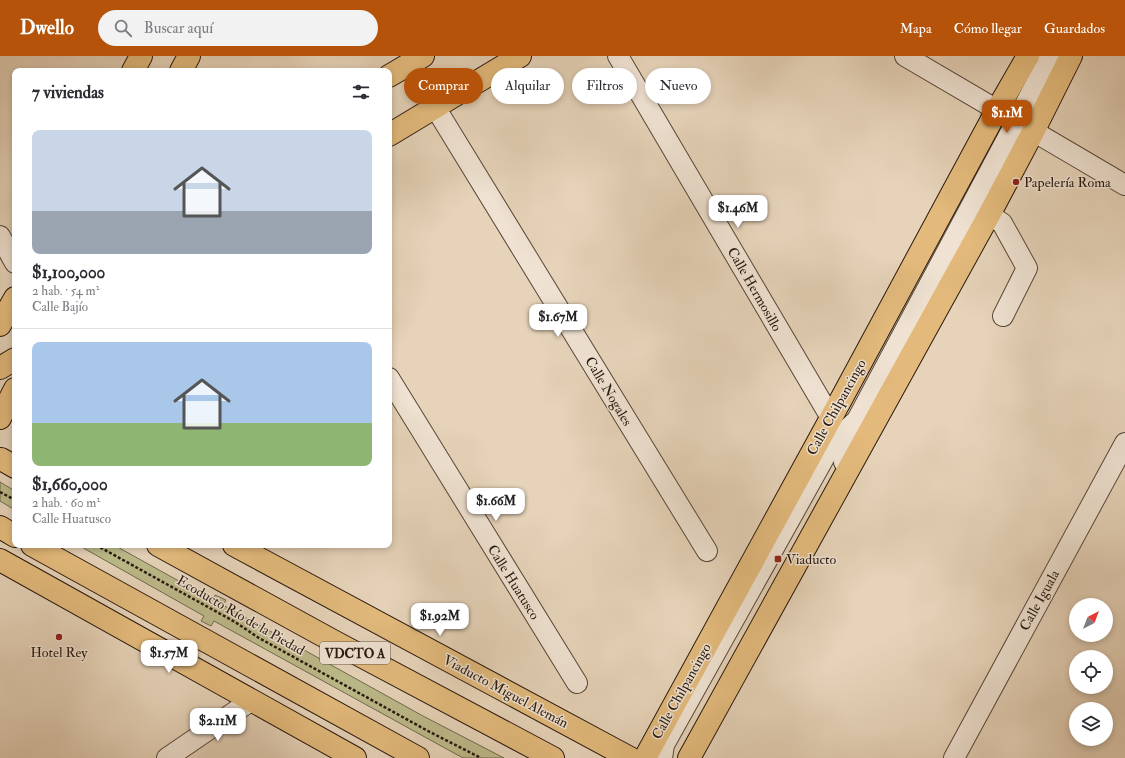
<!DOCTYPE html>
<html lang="es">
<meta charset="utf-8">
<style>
body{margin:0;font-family:"IM FELL Double Pica",serif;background:#f2f2f3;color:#2b2b33;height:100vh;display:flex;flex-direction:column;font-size:15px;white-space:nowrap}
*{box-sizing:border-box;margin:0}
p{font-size:13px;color:#7c7c81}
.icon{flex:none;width:22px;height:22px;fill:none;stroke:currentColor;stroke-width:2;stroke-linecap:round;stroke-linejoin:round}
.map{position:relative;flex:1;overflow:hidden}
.drawer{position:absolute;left:12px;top:12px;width:380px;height:480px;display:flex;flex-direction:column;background:#fff;border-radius:8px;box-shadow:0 2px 6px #0003}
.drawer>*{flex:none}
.guide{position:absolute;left:404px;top:12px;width:380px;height:36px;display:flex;gap:8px}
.needle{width:26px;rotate:42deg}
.fabs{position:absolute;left:1069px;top:542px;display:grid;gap:8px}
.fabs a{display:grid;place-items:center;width:44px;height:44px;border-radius:50%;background:#fff;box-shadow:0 2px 6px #0003;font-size:20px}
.price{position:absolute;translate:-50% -34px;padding:0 9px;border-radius:8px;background:#fff;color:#222;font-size:13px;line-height:26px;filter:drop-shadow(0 1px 2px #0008)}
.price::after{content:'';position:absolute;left:50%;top:24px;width:12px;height:9px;margin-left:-6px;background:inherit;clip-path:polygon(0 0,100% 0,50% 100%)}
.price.selected{background:#b45309;color:#fff}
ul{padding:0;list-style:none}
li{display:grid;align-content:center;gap:8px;height:212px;padding:0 20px}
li+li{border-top:1px solid #e1e1e2}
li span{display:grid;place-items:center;height:124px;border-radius:8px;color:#555}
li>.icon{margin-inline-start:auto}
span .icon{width:72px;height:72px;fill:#fffc;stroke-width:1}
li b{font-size:17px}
h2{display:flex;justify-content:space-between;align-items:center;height:48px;padding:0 20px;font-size:17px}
.tag{padding:0 14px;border-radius:18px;background:#fff;box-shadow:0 2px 6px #0003;font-size:14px;line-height:36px}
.tag.selected{background:#b45309;color:#fff}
header{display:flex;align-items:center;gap:24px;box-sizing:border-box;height:56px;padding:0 20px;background:#b45309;color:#fff}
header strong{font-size:19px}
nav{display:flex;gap:22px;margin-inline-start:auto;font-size:14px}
.search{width:280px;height:36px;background:#f2f2f3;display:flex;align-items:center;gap:10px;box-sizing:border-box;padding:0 14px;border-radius:22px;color:#7c7c81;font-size:15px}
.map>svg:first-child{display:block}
.green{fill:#bcba8a;stroke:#72694c}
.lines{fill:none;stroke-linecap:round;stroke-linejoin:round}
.minor-casing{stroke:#584738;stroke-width:22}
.major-casing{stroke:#28180d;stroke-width:24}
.highway-casing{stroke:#28180d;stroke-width:24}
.path{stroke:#28180d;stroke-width:2.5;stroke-dasharray:3 2;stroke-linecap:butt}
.minor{stroke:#efe2d2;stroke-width:20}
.major{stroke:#e3ba7c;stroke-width:22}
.highway{stroke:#e3ba7c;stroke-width:22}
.poi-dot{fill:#8f2418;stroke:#efe2d2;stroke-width:1.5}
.labels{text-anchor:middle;stroke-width:3;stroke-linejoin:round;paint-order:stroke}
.shield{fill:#efe2d2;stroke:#645548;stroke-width:1}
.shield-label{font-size:13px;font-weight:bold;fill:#28180d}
.poi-label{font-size:14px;fill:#28180d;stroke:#efe2d2;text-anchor:start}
.street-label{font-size:14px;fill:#28180d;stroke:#efe2d2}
</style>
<header>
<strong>Dwello</strong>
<div class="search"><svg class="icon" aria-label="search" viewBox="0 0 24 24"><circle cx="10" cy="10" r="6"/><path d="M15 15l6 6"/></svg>Buscar aquí</div>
<nav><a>Mapa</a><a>Cómo llegar</a><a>Guardados</a></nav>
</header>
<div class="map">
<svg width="1125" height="702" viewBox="0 0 1125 702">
<rect width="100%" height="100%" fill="#e6d3b9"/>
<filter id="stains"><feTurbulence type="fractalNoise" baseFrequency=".005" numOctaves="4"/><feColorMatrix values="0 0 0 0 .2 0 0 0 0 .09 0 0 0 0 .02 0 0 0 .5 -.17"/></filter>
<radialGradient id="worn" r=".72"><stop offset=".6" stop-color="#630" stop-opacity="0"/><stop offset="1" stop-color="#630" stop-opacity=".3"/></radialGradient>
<path class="green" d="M0,426L15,435V454L0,445Z
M78,489H114L213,544L215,539L226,544L223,549L423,660L504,702H463L214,565L211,570L201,565L204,560Z"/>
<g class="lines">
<defs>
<path id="minor" d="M618,0L831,362
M905,0L1125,129
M435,51L707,495
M989,159L1002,167L1027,212L1003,260
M0,180L15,207
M389,322L577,627
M844,406L850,396L857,364L1016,66L1050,0
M167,702L252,644
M662,702L664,689L833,386L857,364
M954,702L1125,387"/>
<path id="major" d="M133,15L141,0
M181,15L189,0
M389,20L423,0
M389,79L520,0
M0,269L15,242
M0,312L15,303
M0,362L15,333
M234,489L630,702
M0,504L355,702
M645,702L831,362L997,54L1028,0
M689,702L989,159L1033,76L1071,0"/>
<path id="highway" d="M1,403L15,411
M0,471L15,480
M32,489L418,702
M158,489L333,585L553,702"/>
</defs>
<use href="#minor" class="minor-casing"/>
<use href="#major" class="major-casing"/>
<use href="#highway" class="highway-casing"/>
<path class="path" d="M0,436L15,444
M96,489L235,566L259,582L428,675L481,702"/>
<use href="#minor" class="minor"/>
<use href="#major" class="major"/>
<use href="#highway" class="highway"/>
</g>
<g class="poi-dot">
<circle cx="1016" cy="126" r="4"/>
<rect x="774" y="499" width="8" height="8" rx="2"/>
<circle cx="59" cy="581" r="4"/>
</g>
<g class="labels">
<rect class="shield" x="320" y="586" width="70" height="22" rx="3"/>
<g class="shield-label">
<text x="355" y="602">VDCTO A</text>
</g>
<g class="poi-label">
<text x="1024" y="131">Papelería Roma</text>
<text x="786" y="508">Viaducto</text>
<text x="59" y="601" text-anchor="middle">Hotel Rey</text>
</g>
<g class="street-label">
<text transform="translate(755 233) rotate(60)" y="5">Calle Hermosillo</text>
<text transform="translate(609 335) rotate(59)" y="5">Calle Nogales</text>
<text transform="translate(836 351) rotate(-61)" y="5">Calle Chilpancingo</text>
<text transform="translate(514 526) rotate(58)" y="5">Calle Huatusco</text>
<text transform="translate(1039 544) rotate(-61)" y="5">Calle Iguala</text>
<text transform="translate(241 559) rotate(30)" y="5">Ecoducto Río de la Piedad</text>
<text transform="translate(506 635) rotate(28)" y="5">Viaducto Miguel Alemán</text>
<text transform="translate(681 635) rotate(-61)" y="5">Calle Chilpancingo</text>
</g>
</g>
<rect width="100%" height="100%" filter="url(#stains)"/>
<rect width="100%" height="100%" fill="url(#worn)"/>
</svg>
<div class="fabs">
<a><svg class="needle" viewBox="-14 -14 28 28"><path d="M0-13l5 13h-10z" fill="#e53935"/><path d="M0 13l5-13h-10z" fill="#7c7c81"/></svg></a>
<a><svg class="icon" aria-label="locate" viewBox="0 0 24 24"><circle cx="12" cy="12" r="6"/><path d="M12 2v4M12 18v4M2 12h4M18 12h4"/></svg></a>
<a><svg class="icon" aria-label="layers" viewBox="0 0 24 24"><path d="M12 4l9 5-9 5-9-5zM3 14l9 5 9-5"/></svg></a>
</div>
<b class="price selected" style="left:1007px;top:78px">$1.1M</b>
<b class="price" style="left:738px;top:173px">$1.46M</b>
<b class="price" style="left:558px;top:282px">$1.67M</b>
<b class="price" style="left:496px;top:466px">$1.66M</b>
<b class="price" style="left:440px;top:581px">$1.92M</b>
<b class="price" style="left:169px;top:618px">$1.57M</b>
<b class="price" style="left:218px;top:686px">$2.11M</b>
<div class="guide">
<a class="tag selected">Comprar</a>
<a class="tag">Alquilar</a>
<a class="tag">Filtros</a>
<a class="tag">Nuevo</a>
</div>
<section class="drawer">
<h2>7 viviendas<svg class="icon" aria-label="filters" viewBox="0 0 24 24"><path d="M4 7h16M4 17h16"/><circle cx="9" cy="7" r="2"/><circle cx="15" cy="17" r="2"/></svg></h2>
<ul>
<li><span style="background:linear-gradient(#c9d6e8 65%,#9aa5b1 0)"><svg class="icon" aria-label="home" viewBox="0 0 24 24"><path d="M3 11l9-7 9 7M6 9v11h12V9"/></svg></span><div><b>$1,100,000</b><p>2 hab. · 54 m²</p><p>Calle Bajío</p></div></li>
<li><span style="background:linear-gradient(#a9c7e8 65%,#8fb573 0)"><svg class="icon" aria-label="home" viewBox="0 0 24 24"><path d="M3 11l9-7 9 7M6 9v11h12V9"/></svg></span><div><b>$1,660,000</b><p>2 hab. · 60 m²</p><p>Calle Huatusco</p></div></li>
</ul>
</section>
</div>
